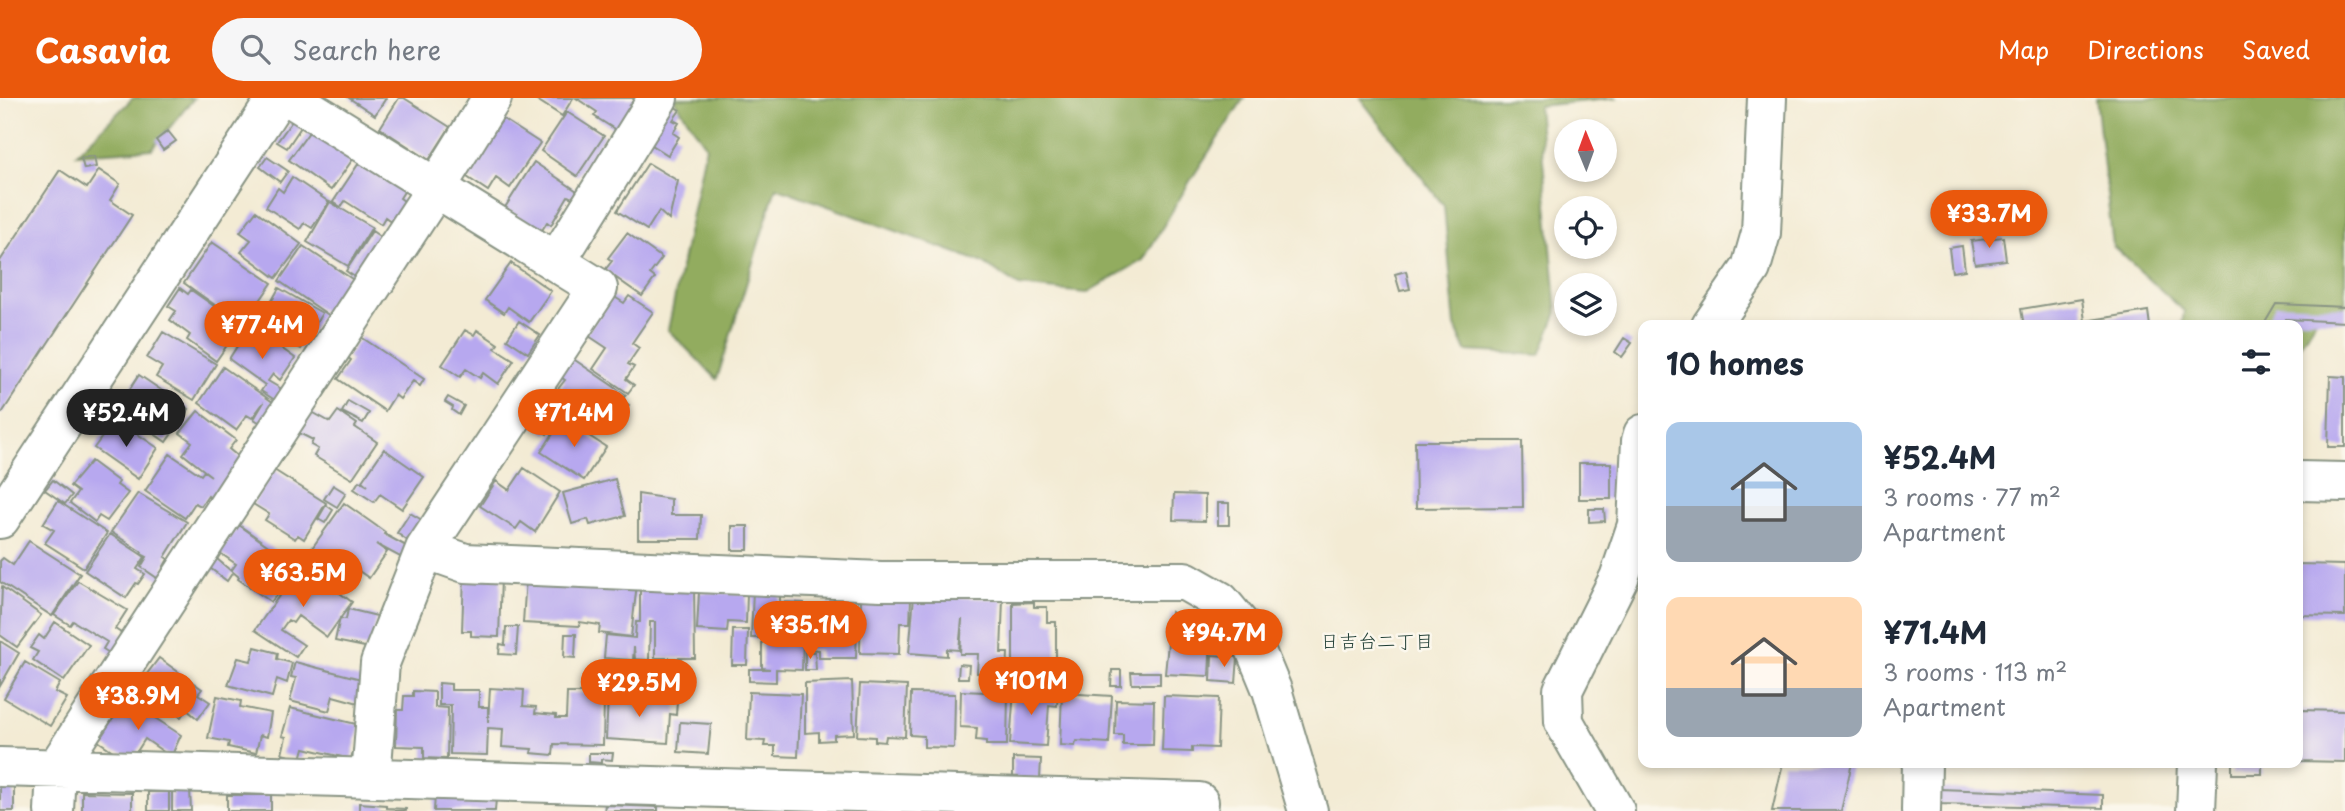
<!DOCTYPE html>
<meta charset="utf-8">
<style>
body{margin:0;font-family:"Playpen Sans","Klee One",sans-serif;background:#f6f6f7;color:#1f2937;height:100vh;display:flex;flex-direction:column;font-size:26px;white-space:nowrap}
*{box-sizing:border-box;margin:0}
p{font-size:23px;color:#747a83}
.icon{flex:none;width:38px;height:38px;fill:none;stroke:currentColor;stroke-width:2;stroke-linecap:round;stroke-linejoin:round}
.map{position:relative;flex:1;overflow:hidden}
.side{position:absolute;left:1638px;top:222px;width:665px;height:448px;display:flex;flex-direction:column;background:#fff;border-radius:14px;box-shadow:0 4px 10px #0003}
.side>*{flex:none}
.needle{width:46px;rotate:359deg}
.buttons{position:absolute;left:1554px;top:21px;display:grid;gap:14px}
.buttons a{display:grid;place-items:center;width:63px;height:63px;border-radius:50%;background:#fff;box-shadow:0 4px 10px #0003;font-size:35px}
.price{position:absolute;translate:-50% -60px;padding:0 16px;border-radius:24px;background:#ea580c;color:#fff;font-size:23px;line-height:46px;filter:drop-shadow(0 2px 4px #0008)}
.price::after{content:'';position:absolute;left:50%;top:42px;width:21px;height:16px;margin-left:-10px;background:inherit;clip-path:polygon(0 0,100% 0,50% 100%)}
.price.current{background:#222;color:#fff}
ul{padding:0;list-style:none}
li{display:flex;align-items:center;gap:21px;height:175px;padding:0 28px}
li span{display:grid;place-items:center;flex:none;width:196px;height:140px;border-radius:14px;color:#555}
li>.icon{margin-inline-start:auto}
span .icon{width:84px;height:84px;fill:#fffc;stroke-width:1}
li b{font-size:30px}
h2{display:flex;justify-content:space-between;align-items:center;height:84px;padding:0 28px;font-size:30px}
header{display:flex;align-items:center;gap:42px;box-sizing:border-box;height:98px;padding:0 35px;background:#ea580c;color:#fff}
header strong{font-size:33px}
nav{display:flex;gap:38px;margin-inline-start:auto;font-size:24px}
.search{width:490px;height:63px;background:#f6f6f7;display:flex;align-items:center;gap:18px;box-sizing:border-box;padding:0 24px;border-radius:38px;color:#747a83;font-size:26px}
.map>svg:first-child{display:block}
.forest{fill:#92ac5e;stroke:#587449;stroke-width:2}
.building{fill:#b7a8ef}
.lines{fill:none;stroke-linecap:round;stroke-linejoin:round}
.street-casing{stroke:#899484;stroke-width:42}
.street{stroke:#fff;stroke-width:38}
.labels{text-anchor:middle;stroke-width:5;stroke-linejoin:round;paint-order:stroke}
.neighbourhood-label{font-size:19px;fill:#1f3d34;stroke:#fbf7ec}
</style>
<header>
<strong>Casavia</strong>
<div class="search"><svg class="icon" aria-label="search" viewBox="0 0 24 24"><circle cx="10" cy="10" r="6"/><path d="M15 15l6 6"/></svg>Search here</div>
<nav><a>Map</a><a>Directions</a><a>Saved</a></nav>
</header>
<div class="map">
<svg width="2345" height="713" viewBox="0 0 2345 713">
<rect width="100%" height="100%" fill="#fbf7ec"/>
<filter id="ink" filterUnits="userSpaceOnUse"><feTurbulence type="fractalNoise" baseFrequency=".0143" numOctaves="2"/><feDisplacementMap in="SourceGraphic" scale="14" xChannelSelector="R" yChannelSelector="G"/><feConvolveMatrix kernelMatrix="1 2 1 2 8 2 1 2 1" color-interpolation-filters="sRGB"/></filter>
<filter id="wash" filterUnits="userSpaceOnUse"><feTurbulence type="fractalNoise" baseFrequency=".00686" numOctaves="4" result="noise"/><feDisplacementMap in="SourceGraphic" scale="28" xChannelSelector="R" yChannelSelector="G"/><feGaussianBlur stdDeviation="1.57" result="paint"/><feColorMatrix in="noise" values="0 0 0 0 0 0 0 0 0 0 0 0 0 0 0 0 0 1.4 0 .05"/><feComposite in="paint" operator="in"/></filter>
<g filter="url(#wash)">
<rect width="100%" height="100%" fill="#f3ebd4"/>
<path class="forest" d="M133,0H194L152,51L76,56Z
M673,0H1244L1190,83L1143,162L1086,195L1019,188L981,164L776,89L717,281L668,232L706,48Z
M1360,0H1618L1538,8L1557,214L1540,257L1466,253L1455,228L1444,108Z
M2096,0H2345V208L2317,220L2298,250V228L2182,227L2184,213L2113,148Z"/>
<g id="blocks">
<path class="building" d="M349,0H386L375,17Z
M399,0H404L450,29L429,62L380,30Z
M534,0H573L562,18Z
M576,0H638L616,32L594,18L597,14Z
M660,0L680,12L673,22L679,25L673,35L679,39L668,57L633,35Z
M567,14L604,38L577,78L541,53Z
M503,21L540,45L510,90L496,80L488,93L464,77Z
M292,23L301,29L287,50L277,44Z
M312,30L353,61L331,92L289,62Z
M168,33L176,43L163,52L156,42Z
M94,58L96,69L84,71L81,60Z
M267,59L288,73L280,84L260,69Z
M361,62L405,92L400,100L408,106L395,126L385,119L381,126L345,103L341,109L333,104Z
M534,64L577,93L572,100L568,98L551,127L547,124L541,134L504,111Z
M648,65L678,83L669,122L659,113L647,132L617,113Z
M60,72L87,90L99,72L120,86L110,102L132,117L2,315L0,314V163Z
M292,79L329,104L312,130L304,125L300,131L266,109L278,90L283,94Z
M330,104L372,129L348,168L307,144Z
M256,113L301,146L276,180L241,154L251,142L240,134Z
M372,133L385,142L359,182L346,173Z
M627,135L662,160L650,176L655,180L642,198L605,172L612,163L608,160Z
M2003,139L2006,162L1975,166L1971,143Z
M212,144L272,185L243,227L184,185Z
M303,148L355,183L333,220L279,183Z
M1962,148L1965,172L1952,174L1949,150Z
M511,165L551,193L529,224L508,209L504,215L485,202Z
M1406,173L1410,191L1400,193L1395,176Z
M180,190L188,196L191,192L241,227L216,263L187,242L190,237L170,222L176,213L168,208Z
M279,190L322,215L301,251L265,230L276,212L269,208Z
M613,198L624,205L629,198L653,214L632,245L639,250L628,266L634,269L626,281L634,287L628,295L593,271L607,250L586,236Z
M2082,201L2085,223L2148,213L2150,228H2024L2021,211Z
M2276,206L2345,209V224L2286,221L2283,228H2263Z
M519,223L540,237L528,255L507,241Z
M250,228L295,260L280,282L273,276L268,283L285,293L278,304L261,293L265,287L229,261Z
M465,232L474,237L477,232L498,246L495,250L514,262L498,286L483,275L480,280L466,271L460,279L442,267Z
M163,234L216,266L194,302L156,279L162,269L147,260Z
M361,239L424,281L420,288L413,283L400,301L395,297L385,313L338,281L351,262L347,259Z
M1624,240L1632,245L1622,259L1615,254Z
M572,260L626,297L622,302L629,307L614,330L607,325L602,332L571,312L576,304L558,291L565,282L556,276Z
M223,269L277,307L264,327L254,321L264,304L252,320L247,317L236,332L199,305Z
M139,277L189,311L166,344L133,321L142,309L126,297Z
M2330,278L2345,279V349H2328Z
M545,291L561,300L554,312L539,304Z
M448,299L464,308L459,317L452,312L453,309L445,304Z
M348,303L369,315L363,325L342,314Z
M538,305L559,320L547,336L527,321Z
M198,313L236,342L229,351L242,362L215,403L208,398L201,408L195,405L185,420L145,393L170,356L201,377L204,373L211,378L183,356L192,344L180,335Z
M338,313L357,326L355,329L377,344L352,381L314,358L318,351L311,347L313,342L299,335L312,314L330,324Z
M115,321L158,350L138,381L94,350Z
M563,321L606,349L584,382L541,354Z
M1415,343H1522L1523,409L1416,410Z
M384,351L424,379L402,411L380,396L374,404L354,391L359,383L368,388L362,383Z
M91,363L119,384L117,387L128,395L107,423L99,418L95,424L70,405L78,394L70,388Z
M1579,365H1611V401H1579Z
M524,370L560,394L535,434L521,424L516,431L480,408L496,383L509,392Z
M274,372L326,405L304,441L298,437L295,441L265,422L269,416L253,406Z
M615,381L625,418L590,427L588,421L572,426L563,395Z
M53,382L72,397L65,406L45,392Z
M333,387L346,395L337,409L324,401Z
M138,395L187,424L165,459L168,461L163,470L170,473L163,484L141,469L147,459L141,456L142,454L111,434Z
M638,396L671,401V417H701L700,441H638Z
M1174,396L1205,397V423L1173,422Z
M58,403L107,435L84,470L45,445L54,432L43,426Z
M344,405L385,434L384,436L408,449L402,460L376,446L387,454L369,480L356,471L350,480L310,453Z
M1218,405H1229V427H1218Z
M326,407L333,412L325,425L318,421Z
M1589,411H1604L1605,423L1589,424Z
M410,415L422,422L408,443L397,435Z
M239,427L298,469L271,504L238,481L239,479L233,474L227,483L210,470L217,461L231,473L236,466L220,455Z
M732,428H748V452H732Z
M110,436L145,459L137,471L145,476L138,486L136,485L126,500L85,473Z
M29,443L80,476L52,518L0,484V463L3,460L13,467Z
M2298,466L2345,467V518L2298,517Z
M301,467L352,504L327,539L298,518L293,525L288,522L281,532L304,547L296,559L255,532Z
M464,478L501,480L499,539L471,538V533H462Z
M526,479L637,485L631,539L599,535L600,527L580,524L579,528L523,525Z
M78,483L127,512L115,531L127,539L114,558L103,551L107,544L73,523L70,527L54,517Z
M640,488H694L695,560H655V524H650L649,562L635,561L634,549L633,562L604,560L606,537L635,540L636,524H640Z
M2,489L41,517L17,549L0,537Z
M753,492L780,493V504L804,505L802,572L776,571V584L749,583V571H770L762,570V540H751Z
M699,494L747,496L746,525L728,524L727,534L697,532Z
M839,498L858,499L856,560H819V552L806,551L807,536H816V540H825L826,507H839Z
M914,498L1003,501L1001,555H1008L1007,576L977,575L978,556H960L962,521L959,552L947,551V558L909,555Z
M861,499L911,500L910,525H900L899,556L860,555Z
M1034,504V509H1047V524H1056V572H1013V505Z
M348,511L377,518L370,550L335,543L340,520L346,521Z
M1171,514L1211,538L1209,578L1165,576Z
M55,524L89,547L64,583L33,562L38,554L30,550L39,537L44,541Z
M506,529H518L516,557L499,556L500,546L505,547Z
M733,532H748L747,567H732Z
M565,536H576L575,560L564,559Z
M0,543L19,555L0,588Z
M255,549L278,555L277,561L292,565L287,585L277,581L272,599L228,587L238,560L251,563Z
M805,554H815L816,572H805Z
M1212,557L1238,559L1236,585L1211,583Z
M159,560L202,591L198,596L210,604L198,621L186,611L181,619L159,605L156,609L134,593Z
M25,564L60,585L55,594L67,600L50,628L4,600Z
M295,564L365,582L362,606L333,598L329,613L290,603L296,580L291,579Z
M959,566L969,567L968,580H958Z
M1112,572H1121V588H1111Z
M1131,574H1160V586H1132Z
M852,583L854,636L834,637V642L819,643V634L805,635V585Z
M439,585L451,586V592H479V609H488V625L490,590L524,592L523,608L536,609L535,615L556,617V620H566L567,595H592V600L604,601L603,647L554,646L553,657L531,655L532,651L502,649L503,631L488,630L487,657L450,656L451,607H439Z
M860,586L907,588L905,639L886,638L885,644L875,643V639L857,638Z
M1014,592L1058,595L1057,608L1049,607L1046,648L1010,646Z
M413,593L435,594V609L448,610L447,661L424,660V649L396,648L397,612H403L404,598H413Z
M961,593L1008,595L1007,647H986V643L976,642L977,630L960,629Z
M749,594L801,596L798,659L775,658V648H764L765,643L747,642Z
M911,595L955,596L954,650L924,649V638L910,637Z
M1062,595L1112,598L1109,645L1076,643L1075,648L1060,647Z
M217,598L241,603L240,609L271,615L267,639L260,637L256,655L228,649L229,644L208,640Z
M608,598L677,603L676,617L670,616L668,645L606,641Z
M1164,598L1219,600L1217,650L1192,649V654L1162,653Z
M126,601L181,637L171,659L145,641L134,658L113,653L98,643Z
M1116,602L1154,603L1153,647H1123V637H1115Z
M290,610L360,627L351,661L304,650L301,661L282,656L286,639L282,638Z
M2298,612L2345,613V664L2298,663Z
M680,624L711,626L708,656L678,654Z
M589,655H613L612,662L601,661V665L589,664Z
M1013,660L1041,661L1040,681H1013Z
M1783,665H1852L1841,713H1772Z
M2232,665H2262V676H2232Z
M0,688H14V713H0Z
M172,691H190L191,713H172Z
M1939,691L2103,697V710L1938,706Z
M82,694L132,695V713H82Z
M148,694H169V713H148Z
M227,697H271V713H227Z
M435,697L496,700L495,713H434Z
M359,705L386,707V710L406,711V713H359Z
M605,707L658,709V713H604Z"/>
</g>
</g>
<g filter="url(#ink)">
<use href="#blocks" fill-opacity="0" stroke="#899484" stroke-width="2"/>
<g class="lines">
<defs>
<path id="street" d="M291,0L598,190L425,451L380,565L371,680
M556,164L658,0
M1711,228L1751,170L1761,135L1767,0
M2298,383L2345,384
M0,421L277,0
M425,451L465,465L881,483H1185L1220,503L1250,539L1272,592L1308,713
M0,669L1199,704L1198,713
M54,713L56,671L436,90L492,0
M1615,713L1564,624L1563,592L1619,480L1637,427L1641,343L1643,336
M1921,713L1922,665
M2196,713L2198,665"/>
</defs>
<use href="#street" class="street-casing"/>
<use href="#street" class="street"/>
</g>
</g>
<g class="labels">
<g class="neighbourhood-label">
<text x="1377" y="550">日吉台二丁目</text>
</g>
</g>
</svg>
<div class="buttons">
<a><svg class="needle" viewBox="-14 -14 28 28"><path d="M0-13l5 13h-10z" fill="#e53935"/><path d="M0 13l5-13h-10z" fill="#747a83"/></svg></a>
<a><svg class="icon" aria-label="locate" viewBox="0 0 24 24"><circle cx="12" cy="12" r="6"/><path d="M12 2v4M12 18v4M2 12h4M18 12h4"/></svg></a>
<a><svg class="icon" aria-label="layers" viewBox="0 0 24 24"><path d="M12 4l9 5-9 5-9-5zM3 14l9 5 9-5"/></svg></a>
</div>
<b class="price" style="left:1989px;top:152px">¥33.7M</b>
<b class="price" style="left:262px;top:263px">¥77.4M</b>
<b class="price current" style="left:126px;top:351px">¥52.4M</b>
<b class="price" style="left:574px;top:351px">¥71.4M</b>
<b class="price" style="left:303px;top:511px">¥63.5M</b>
<b class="price" style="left:810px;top:563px">¥35.1M</b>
<b class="price" style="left:1224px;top:571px">¥94.7M</b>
<b class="price" style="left:1031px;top:619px">¥101M</b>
<b class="price" style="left:639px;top:621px">¥29.5M</b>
<b class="price" style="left:138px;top:634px">¥38.9M</b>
<section class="side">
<h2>10 homes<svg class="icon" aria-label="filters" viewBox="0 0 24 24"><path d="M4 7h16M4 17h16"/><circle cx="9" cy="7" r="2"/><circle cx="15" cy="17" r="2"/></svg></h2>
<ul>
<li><span style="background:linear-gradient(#a9c7e8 60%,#9aa5b1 0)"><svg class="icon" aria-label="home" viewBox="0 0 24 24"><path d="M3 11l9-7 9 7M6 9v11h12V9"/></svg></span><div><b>¥52.4M</b><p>3 rooms · 77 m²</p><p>Apartment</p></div></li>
<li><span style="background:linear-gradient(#ffd9b3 65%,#9aa5b1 0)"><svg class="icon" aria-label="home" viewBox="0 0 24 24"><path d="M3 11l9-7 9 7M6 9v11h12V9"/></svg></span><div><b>¥71.4M</b><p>3 rooms · 113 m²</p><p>Apartment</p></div></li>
</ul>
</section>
</div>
